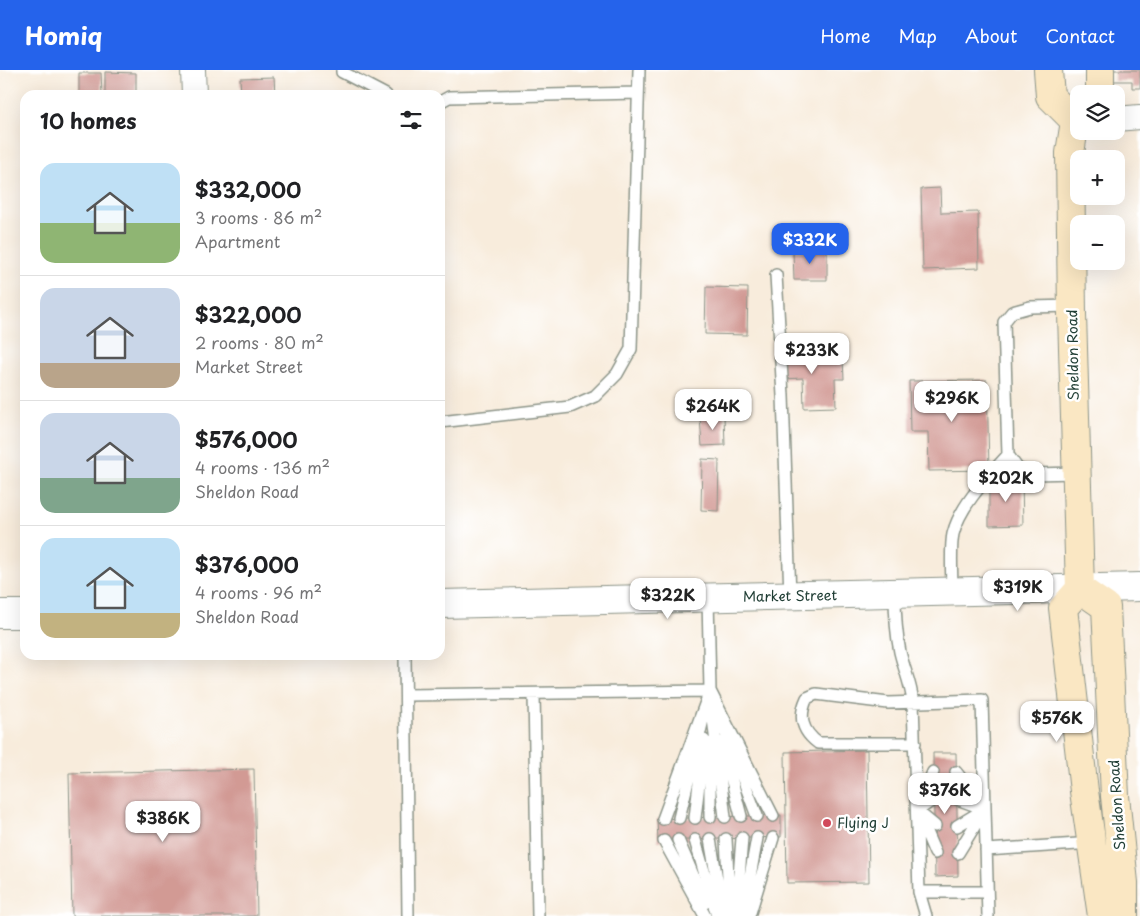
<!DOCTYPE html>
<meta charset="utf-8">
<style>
body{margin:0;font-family:"Playpen Sans",sans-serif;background:#f6f6f6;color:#202124;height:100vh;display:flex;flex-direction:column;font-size:19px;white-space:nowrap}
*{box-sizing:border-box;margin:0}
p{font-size:16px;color:#757577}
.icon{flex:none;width:28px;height:28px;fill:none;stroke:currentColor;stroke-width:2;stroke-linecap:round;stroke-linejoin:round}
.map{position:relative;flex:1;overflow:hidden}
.panel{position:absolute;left:20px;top:20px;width:425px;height:570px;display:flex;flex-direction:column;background:#fff;border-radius:15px;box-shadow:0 5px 20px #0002}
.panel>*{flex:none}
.fabs{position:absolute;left:1070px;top:15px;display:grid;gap:10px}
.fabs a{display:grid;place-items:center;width:55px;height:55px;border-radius:10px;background:#fff;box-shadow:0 5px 20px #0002;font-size:25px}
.price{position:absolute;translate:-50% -42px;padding:0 11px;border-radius:10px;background:#fff;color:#222;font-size:16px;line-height:32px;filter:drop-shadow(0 1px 2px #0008)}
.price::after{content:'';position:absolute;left:50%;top:30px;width:15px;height:11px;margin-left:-8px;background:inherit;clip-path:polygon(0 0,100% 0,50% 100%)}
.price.active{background:#2563eb;color:#fff}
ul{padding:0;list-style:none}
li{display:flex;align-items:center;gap:15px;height:125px;padding:0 20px}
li+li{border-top:1px solid #e0e0e0}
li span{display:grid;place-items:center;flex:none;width:140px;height:100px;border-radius:15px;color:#555}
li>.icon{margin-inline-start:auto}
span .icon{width:60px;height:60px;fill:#fffc;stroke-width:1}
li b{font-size:21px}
h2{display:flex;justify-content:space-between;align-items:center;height:60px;padding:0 20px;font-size:21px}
header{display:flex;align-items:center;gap:30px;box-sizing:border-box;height:70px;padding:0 25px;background:#2563eb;color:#fff}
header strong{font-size:24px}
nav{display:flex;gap:28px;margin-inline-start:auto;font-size:18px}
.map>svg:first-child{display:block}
.building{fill:#d29a94}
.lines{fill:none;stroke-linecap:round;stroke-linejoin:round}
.service-casing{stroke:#8c9488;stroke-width:14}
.minor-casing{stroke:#8c9488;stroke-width:26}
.tertiary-casing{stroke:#8c9488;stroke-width:30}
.secondary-casing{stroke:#8c9488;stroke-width:30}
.service{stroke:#fff;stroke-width:11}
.minor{stroke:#fff;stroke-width:24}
.tertiary{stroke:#fff;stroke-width:28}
.secondary{stroke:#fae7c3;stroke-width:28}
.poi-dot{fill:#d1495b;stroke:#fff;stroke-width:2}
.labels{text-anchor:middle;stroke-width:5;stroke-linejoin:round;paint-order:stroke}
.street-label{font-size:14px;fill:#1f3d34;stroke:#fff}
.poi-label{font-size:14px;fill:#1f3d34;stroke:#fff;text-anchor:start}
</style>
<header>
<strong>Homiq</strong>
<nav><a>Home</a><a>Map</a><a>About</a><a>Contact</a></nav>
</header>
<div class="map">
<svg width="1140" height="846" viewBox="0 0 1140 846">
<rect width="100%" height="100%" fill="#fff"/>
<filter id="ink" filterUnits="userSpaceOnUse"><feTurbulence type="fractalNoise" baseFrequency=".02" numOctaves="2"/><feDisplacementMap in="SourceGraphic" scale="10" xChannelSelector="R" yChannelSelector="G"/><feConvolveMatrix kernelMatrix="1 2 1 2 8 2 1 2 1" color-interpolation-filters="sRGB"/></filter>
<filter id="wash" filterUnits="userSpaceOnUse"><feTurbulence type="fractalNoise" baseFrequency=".0096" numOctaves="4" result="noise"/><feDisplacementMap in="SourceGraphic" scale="20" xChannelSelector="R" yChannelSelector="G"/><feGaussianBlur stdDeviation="1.12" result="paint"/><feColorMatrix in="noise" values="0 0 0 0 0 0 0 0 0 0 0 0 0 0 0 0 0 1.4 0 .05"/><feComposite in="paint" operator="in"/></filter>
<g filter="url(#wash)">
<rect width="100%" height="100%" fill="#f8ecdc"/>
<g id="blocks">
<path class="building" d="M1114,0H1140V18H1132V11H1114Z
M105,2L136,3V25H105Z
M79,3H101L102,24L79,25Z
M274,7L275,25H241L240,8Z
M940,118L941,143L978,142L979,198L923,200L921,119Z
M827,180V210H794L793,181Z
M706,217L748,218L747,265L705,264Z
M801,273V283L819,282V291L843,290L844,309H835L836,337L804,338L803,308L782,309L781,274Z
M987,310L989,400L929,401L928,362H910L909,311Z
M724,346L725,375L702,376L700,347Z
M702,389L719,390L718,441L701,440Z
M1022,410L1023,455L989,456V411Z
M867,680L869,812L787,813L785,682Z
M933,683H956L958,806L935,807Z
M254,699L257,846H72L69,703Z
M781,745V767L658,771L657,749Z"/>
</g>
</g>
<g filter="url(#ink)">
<use href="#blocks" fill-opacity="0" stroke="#8c9488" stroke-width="1"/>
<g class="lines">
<defs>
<path id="service" d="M342,0V2L386,25
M440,32L449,27L638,23
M776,205L783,326L790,526
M1072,236L1030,237L1012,242L1004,252L1008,385L1018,399L1034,404L1076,403
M440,352L570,337L595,326L617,304L631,279L639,0
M952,522C952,507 950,477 953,464C960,435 989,406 1008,385
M895,523C895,543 896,563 900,582C904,599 911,614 913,632L919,822L926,846
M405,585L408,846
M534,624L538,846
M407,625L710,621L708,528
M712,640L725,747
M722,672L741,746
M710,673V747
M915,673H818C802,661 798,647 807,628L816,624L888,633L982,630L988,846
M933,702L917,741L934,729
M956,702L985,739L957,729
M757,746L710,621L773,746
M695,748L704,670
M663,749L710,621L679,748
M935,756L917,741L935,783
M957,756L985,739L958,783
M710,769L723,844
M726,769L730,844
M678,770L705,833
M695,770L717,846
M664,771L705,846
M986,780L1093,773
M919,822H987
M743,844L757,768
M736,846L742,768
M749,846L773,768"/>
<path id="minor" d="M193,0L194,25
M1116,49L1140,47"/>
<path id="tertiary" d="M440,534L1140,517
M0,544H25"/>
<path id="secondary" d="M1048,0L1050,26L1075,51
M1100,0V24
M1079,48L1075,51L1070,83L1072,244L1080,519L1063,538L1084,721L1102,846
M1080,519L1106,537L1115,726L1124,813V846"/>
</defs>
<use href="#service" class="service-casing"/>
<use href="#minor" class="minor-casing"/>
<use href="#tertiary" class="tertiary-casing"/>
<use href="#secondary" class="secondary-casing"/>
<use href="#service" class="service"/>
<use href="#minor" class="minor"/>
<use href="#tertiary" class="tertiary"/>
<use href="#secondary" class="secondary"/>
</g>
</g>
<circle class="poi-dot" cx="827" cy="753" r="5"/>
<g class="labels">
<g class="street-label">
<text transform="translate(1073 285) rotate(-91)" y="5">Sheldon Road</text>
<text transform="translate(790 526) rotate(-1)" y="5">Market Street</text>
<text transform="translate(1117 735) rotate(-94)" y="5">Sheldon Road</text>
</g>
<g class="poi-label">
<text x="837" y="758">Flying J</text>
</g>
</g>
</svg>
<div class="fabs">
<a><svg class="icon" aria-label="layers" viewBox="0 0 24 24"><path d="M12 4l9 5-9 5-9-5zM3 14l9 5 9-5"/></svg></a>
<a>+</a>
<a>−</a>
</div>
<b class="price active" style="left:810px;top:195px">$332K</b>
<b class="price" style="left:812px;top:305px">$233K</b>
<b class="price" style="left:952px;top:353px">$296K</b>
<b class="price" style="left:713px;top:361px">$264K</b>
<b class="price" style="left:1006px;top:433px">$202K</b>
<b class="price" style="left:1018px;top:542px">$319K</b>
<b class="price" style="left:668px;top:550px">$322K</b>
<b class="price" style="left:1057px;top:673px">$576K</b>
<b class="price" style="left:945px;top:745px">$376K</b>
<b class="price" style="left:163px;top:773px">$386K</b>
<section class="panel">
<h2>10 homes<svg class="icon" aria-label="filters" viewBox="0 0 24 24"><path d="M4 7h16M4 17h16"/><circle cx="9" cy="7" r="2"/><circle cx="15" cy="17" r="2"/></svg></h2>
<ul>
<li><span style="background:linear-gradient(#bfe0f5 60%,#8fb573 0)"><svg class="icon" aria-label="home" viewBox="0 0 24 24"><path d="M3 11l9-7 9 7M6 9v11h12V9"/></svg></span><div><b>$332,000</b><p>3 rooms · 86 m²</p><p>Apartment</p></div></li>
<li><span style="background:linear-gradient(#c9d6e8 75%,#b9a48a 0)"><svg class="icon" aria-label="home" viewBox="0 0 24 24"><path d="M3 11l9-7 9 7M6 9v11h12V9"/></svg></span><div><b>$322,000</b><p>2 rooms · 80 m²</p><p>Market Street</p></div></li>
<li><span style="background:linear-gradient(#c9d6e8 65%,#7fa58c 0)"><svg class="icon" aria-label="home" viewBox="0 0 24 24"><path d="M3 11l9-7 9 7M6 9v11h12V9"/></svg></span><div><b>$576,000</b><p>4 rooms · 136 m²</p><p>Sheldon Road</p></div></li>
<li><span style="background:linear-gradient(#bfe0f5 75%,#c2b280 0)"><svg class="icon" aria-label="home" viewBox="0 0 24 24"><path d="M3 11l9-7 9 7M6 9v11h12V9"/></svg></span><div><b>$376,000</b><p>4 rooms · 96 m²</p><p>Sheldon Road</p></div></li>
</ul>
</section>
</div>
